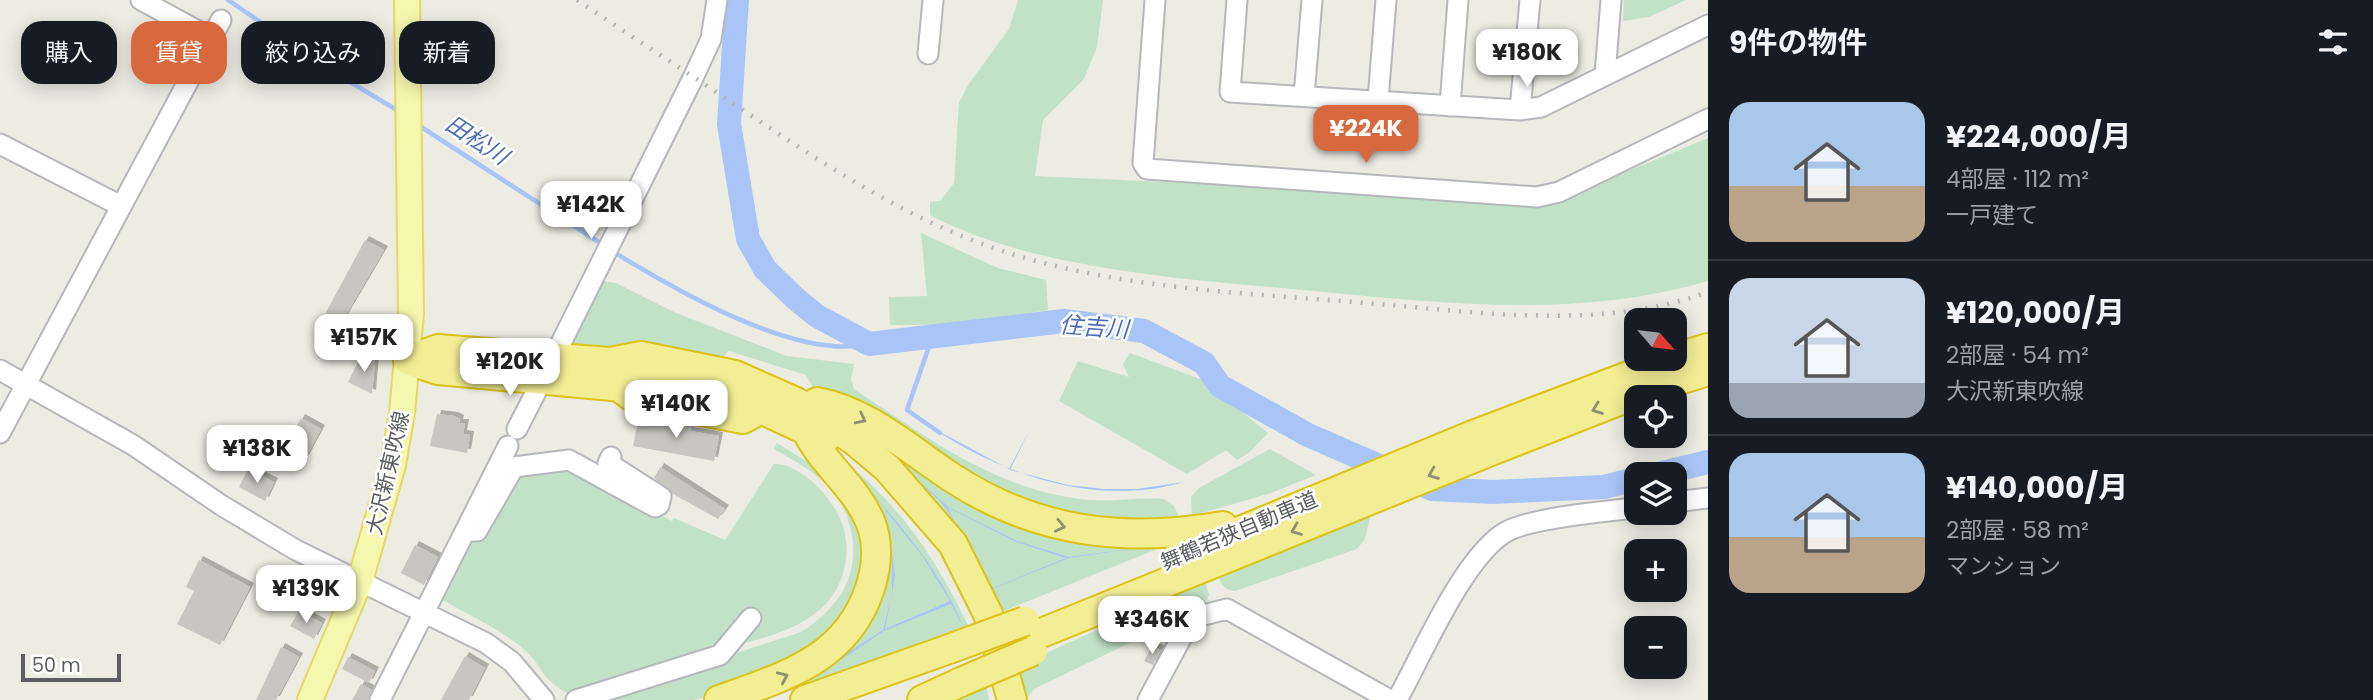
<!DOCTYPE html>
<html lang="ja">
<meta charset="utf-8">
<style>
body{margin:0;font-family:Poppins,"Noto Sans JP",sans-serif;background:#242831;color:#f1f3f6;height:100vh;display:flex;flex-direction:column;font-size:26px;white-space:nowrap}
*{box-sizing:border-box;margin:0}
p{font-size:23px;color:#9ea1a6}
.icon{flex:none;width:38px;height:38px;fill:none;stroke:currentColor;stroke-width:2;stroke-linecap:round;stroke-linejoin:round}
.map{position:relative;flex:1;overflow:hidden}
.side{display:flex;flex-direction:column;background:#171b24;width:665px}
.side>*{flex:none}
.guide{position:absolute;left:21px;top:21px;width:665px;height:63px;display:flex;gap:14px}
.needle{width:46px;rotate:118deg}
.tools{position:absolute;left:1624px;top:308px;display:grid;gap:14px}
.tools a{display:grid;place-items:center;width:63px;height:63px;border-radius:14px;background:#171b24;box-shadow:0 4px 18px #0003;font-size:35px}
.scale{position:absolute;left:21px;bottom:18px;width:100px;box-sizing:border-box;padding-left:7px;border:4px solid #5b5d62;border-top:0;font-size:19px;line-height:24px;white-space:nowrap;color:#5b5d62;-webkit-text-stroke:5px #fff;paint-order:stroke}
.price{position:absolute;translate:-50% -60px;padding:0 16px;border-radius:14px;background:#fff;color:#222;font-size:23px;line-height:46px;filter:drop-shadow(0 2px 4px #0008)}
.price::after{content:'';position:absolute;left:50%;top:42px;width:21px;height:16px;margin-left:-10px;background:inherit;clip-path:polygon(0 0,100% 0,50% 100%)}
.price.active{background:#d8683d;color:#fff}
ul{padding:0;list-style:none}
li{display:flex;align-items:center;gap:21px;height:175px;padding:0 21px}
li+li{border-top:2px solid #363941}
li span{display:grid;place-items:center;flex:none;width:196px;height:140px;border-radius:21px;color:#555}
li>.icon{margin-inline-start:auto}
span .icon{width:84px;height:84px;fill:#fffc;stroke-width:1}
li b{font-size:30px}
h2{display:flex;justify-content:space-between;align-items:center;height:84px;padding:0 21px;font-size:30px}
.pill{padding:0 24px;border-radius:21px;background:#171b24;box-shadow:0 4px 18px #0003;font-size:24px;line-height:63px}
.pill.active{background:#d8683d;color:#fff}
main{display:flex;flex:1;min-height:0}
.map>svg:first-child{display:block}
.green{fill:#c2e2c8}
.water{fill:#a9c5f7;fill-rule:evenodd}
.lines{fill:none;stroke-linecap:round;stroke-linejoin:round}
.stream{stroke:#a9c5f7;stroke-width:4.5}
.river{stroke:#a9c5f7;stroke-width:24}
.building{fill:#c8c6c0;filter:url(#shadow)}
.minor-casing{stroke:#b5b7bc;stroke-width:23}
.major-casing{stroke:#e4d965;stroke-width:28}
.highway-casing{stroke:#dac315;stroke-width:32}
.minor{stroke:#fff;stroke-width:19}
.major{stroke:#f4f7ad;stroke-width:24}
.highway{stroke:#f3ed94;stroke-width:28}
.rail{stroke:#b3b4b4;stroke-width:4.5;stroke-dasharray:2 9;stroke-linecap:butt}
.highway-bridge-casing{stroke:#dac315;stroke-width:32;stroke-linecap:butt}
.highway-bridge{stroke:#f3ed94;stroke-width:28}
.oneway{stroke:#908f74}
.labels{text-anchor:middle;stroke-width:5;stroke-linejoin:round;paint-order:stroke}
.street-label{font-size:21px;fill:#5b5d62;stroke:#fff}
.water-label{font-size:23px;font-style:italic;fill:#4e6db7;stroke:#fff}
</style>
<main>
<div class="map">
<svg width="1708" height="700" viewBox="0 0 1708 700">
<defs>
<filter id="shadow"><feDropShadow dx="4" dy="-4" stdDeviation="0" flood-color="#0004"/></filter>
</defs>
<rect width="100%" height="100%" fill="#ecece3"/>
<path class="green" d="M1018,0H1103L1097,47L1084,79L1043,120L1035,176L1558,200L1708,138V281C1571,321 1432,302 1292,289C1180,279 1029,268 930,215V202L940,201L954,183L959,102L970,82L1009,29Z
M1624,0H1686L1649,17L1623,21Z
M921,233L998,268L1046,280L1048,310L954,325H890L889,297L927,296Z
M602,281L616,283L676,313L787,356L854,364L851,379L854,389C928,438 997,491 1089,500C1114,502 1139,497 1164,499L1174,506L1180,519L1088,521L1005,497L814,389L806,375L729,351L714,365L613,347L567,351Z
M1130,353L1203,380L1268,433L1249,453L1237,460L1226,450L1187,474L1059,401L1078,361L1129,377L1123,364Z
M859,429L957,492L1172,543L996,614Z
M777,443L811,464L842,491L867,540L860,595L820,646L733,688L695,700H591L801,632C841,607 863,571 849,523C846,511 838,495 828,486C813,471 792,459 774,449Z
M1270,449L1316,475L1271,493L1192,516L1191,497L1199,488Z
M774,464C796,463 822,488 833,506C856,539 849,587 817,612C789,635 746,642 712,652C664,665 616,679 567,693C540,678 544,668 525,650C500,629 467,614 439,598L470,539L480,542L516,474L567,465L672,521L674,518L725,540Z
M850,466C904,510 938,563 968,625L775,696L741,700L774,688L877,591L847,469Z
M1372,508L1365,539L1357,549L1235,591C1224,590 1222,585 1217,575Z
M1205,581L1209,595L1202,608L1034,689L1026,700H1020L1013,668Z
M985,680L989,700H943Z"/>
<path class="water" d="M929,426L1009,469L1030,429L1010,470L1068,485L1104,489H1137L1184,482C1095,508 1003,475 929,426Z
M873,441L950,508L1017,541L1069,557L1137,548L1069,558L992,589L959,526L940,501ZM947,507L1016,542L1066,558L993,588Z
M857,475C896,522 941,568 963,627L951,604L884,631L824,671L805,680L883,630L892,594V549L885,509ZM886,511L923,557L950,601L885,629L895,576Z"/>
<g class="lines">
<path class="stream" d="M228,0L337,74L400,112
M418,125L605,246
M612,251C674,289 796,361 869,344
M933,335L907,410L940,433"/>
<path class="river" d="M737,0L729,124L748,239L765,269L796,299L817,316L869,344L1064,321L1144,331L1204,363L1220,386L1308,435L1432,489L1493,492L1604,487L1636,479
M1658,474L1708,462"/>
</g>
<path class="building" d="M365,240L384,250L340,325L324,316Z
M362,354L375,360L372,394L348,382Z
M437,414L454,416L460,419L459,423H465L463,434L470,435L467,453L430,446Z
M301,418L321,429L305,459L285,448Z
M638,421L668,427L669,422L691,426L690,431L719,436L714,461L633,446Z
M660,467L725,509L718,519L673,494L654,478Z
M248,469L274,482L265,501L239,487Z
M415,545L438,557L424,585L401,573Z
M199,560L250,587L220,645L177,624L194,591L186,587Z
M299,611L322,623L314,639L290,626Z
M1152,646L1161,650L1153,665L1144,661Z
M281,647L299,657L276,700H256Z
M465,656L485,668L469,700H441Z
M348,657L375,671L369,683L342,669Z
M361,684L372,690L368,700H352Z"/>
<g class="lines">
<defs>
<path id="minor" d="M141,0L211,38
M1155,0L1143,163L1147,169L1537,197L1559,192L1708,119
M1237,0L1230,92L1520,110L1541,107L1708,25
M928,54L933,0
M1605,75L1611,0
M1304,96L1312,0
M1378,100L1386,0
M1450,106L1458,0
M1520,110L1530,0
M0,144L119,205
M558,349L693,78L711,39L717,0
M0,370L133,445L221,505L296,550L486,643L512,662L544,700
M517,429L539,386
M0,433L221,20
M1675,502L1708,498
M465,531H477L514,467L569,460L655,507L659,505L661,497L608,463L611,457
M380,700L508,446
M576,700L720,655L751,618
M1148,700L1192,618L1227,609L1390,700
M1397,700C1422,655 1462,560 1504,533C1527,518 1607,511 1636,508"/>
<path id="major" d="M310,700L360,581L393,465L402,413L411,314L407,0"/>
<path id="highway" d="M1675,358L1708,348
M408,360L438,349L610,362L641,356L735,375L796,402L855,441L887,468L953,544L988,614L1012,700
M408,360L438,370L633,388
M615,384L638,379L747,399L761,409L825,439
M615,384L634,398L743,419L761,409
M817,402C867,411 910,450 951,477C1036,533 1124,543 1223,526
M1177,557L1473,435L1673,359
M1029,638L1496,449L1644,391L1708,371
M719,700C783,677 847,660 870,588C877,567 879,542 870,521C855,486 822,463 806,430
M805,700L949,649
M922,700L961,682"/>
</defs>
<use href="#minor" class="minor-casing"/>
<use href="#major" class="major-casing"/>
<use href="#highway" class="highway-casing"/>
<use href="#minor" class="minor"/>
<use href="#major" class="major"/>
<use href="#highway" class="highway"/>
<path class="rail" d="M577,0C629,35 682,69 734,104C813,157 897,214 988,246C1115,291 1256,293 1389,305C1492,314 1608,329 1708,292"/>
<defs>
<path id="highway-bridge" d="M949,649L1025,621
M961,682L1033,651"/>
</defs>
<use href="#highway-bridge" class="highway-bridge-casing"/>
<use href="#highway-bridge" class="highway-bridge"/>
</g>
<defs><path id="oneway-chevron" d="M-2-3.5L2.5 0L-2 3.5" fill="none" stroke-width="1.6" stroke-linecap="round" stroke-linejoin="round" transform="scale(1.75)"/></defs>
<g class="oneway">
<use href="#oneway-chevron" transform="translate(1597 409) rotate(159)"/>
<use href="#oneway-chevron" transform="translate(861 419) rotate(27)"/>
<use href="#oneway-chevron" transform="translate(1433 474) rotate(158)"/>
<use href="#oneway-chevron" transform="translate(1060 526) rotate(12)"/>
<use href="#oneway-chevron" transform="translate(1296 530) rotate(158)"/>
<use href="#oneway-chevron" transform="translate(783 677) rotate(-24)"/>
</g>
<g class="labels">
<g class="street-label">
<text transform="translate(388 473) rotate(-77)" y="7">大沢新東吹線</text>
<text transform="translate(1239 531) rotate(-23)" y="7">舞鶴若狭自動車道</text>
</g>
<g class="water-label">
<text transform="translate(477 140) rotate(33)" y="8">田松川</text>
<text transform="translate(1094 327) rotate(4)" y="8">住吉川</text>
</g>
</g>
</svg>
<div class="tools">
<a><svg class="needle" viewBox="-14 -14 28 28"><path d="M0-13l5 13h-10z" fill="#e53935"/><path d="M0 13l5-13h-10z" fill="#9ea1a6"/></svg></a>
<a><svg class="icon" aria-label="locate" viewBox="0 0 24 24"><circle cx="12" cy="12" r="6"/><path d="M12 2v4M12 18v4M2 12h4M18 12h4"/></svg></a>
<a><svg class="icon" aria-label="layers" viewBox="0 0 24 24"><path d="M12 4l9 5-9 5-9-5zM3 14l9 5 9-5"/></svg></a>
<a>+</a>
<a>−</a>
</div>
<div class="scale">50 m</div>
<b class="price" style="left:1527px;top:89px">¥180K</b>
<b class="price active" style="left:1366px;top:165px">¥224K</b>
<b class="price" style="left:591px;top:241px">¥142K</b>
<b class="price" style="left:364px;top:374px">¥157K</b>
<b class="price" style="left:510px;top:398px">¥120K</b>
<b class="price" style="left:676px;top:440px">¥140K</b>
<b class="price" style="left:257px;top:485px">¥138K</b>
<b class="price" style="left:306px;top:625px">¥139K</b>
<b class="price" style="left:1152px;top:656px">¥346K</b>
<div class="guide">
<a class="pill">購入</a>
<a class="pill active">賃貸</a>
<a class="pill">絞り込み</a>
<a class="pill">新着</a>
</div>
</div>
<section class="side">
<h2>9件の物件<svg class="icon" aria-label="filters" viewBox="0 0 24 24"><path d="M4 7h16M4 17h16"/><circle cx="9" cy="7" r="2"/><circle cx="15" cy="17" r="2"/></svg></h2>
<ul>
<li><span style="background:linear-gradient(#a9c7e8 60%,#b9a48a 0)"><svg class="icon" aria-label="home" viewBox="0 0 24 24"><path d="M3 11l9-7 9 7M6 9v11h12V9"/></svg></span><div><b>¥224,000/月</b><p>4部屋 · 112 m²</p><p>一戸建て</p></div></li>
<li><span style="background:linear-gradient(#c9d6e8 75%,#9aa5b1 0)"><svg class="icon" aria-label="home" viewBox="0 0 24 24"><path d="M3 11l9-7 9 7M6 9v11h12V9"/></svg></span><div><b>¥120,000/月</b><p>2部屋 · 54 m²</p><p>大沢新東吹線</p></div></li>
<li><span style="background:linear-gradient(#a9c7e8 60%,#b9a48a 0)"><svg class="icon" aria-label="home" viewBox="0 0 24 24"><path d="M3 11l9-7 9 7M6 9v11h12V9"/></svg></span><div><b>¥140,000/月</b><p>2部屋 · 58 m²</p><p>マンション</p></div></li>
</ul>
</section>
</main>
